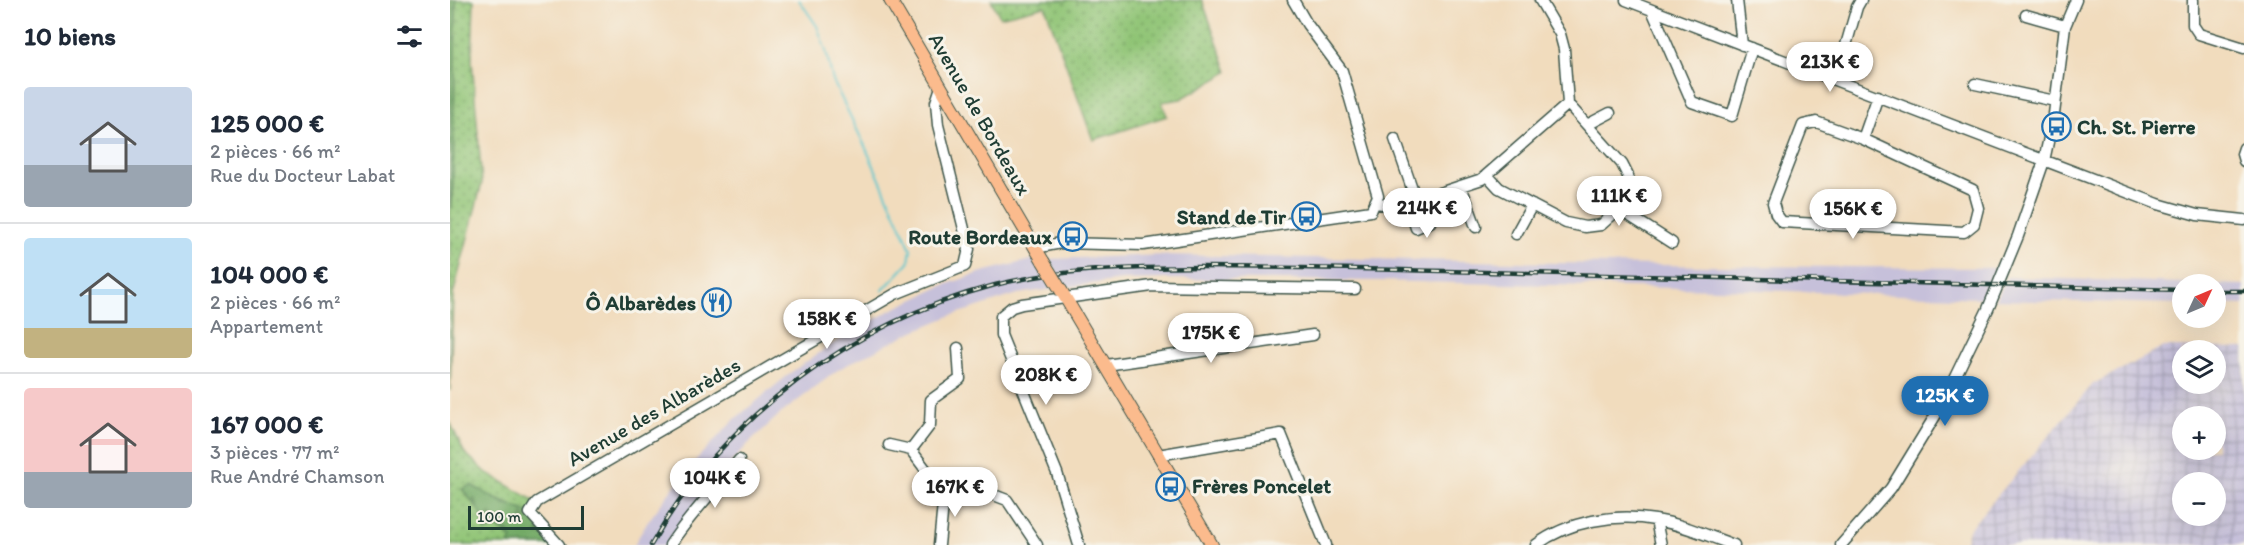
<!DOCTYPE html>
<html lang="fr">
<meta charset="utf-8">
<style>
body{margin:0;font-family:Itim,sans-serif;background:#f2f2f3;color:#1f2937;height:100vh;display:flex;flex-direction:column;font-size:22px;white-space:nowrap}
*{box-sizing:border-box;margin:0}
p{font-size:20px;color:#747a83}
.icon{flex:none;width:33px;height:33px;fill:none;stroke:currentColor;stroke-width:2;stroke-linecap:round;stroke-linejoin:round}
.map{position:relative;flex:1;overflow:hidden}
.drawer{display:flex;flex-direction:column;background:#fff;width:450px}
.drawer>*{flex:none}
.needle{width:39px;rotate:46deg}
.controls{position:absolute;left:1722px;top:274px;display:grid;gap:12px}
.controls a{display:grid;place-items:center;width:54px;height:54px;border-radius:50%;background:#fff;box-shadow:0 6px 24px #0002;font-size:30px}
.scale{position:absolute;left:18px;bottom:15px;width:116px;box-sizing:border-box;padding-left:6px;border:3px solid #1f3d34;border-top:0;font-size:16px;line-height:21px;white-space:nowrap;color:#1f3d34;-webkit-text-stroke:4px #f7f3e8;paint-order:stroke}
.price{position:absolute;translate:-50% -51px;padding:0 14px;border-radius:21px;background:#fff;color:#222;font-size:20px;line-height:39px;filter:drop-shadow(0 2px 3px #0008)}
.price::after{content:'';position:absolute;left:50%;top:36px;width:18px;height:14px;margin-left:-9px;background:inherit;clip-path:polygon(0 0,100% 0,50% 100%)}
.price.selected{background:#1f6fb2;color:#fff}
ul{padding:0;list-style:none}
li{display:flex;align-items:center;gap:18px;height:150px;padding:0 24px}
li+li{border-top:2px solid #e0e1e3}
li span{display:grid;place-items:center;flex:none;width:168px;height:120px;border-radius:6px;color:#555}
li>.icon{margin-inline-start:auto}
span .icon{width:72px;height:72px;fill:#fffc;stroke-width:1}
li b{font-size:26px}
h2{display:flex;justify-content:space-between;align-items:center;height:72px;padding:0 24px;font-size:26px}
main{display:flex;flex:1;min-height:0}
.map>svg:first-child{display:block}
.industrial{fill:url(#industrial-grid);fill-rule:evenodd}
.railway{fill:#c6c0da}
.grass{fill:url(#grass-dots);stroke:#578054;stroke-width:1.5}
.forest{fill:url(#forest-firs);stroke:#49744d;stroke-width:1.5}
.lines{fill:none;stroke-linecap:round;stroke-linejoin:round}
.stream{stroke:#59c6ce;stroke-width:2}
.minor-casing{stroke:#3e5549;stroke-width:13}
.major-casing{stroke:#3e5549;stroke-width:14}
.minor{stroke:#fff;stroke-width:10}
.major{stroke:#fbbb8d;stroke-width:12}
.rail-casing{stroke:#1f3d34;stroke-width:4.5}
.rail{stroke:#f7f3e8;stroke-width:2;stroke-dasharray:7;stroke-linecap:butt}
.major-bridge-casing{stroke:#3e5549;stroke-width:14;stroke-linecap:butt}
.major-bridge{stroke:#fbbb8d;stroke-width:12}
.labels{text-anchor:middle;stroke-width:6;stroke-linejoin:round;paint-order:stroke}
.street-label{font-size:21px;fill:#1f3d34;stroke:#f7f3e8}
.poi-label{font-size:21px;font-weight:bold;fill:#1f3d34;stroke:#f7f3e8;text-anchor:end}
</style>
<main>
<section class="drawer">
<h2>10 biens<svg class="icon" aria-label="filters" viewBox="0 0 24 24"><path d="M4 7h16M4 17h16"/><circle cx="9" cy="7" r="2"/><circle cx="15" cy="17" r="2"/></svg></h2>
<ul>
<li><span style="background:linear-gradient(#c9d6e8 65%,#9aa5b1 0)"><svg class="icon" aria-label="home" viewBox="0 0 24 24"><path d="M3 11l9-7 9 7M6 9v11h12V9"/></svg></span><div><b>125 000 €</b><p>2 pièces · 66 m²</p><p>Rue du Docteur Labat</p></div></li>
<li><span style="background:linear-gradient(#bfe0f5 75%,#c2b280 0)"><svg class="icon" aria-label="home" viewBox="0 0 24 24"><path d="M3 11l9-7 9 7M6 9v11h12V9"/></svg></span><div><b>104 000 €</b><p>2 pièces · 66 m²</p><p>Appartement</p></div></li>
<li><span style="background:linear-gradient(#f6c9c9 70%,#9aa5b1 0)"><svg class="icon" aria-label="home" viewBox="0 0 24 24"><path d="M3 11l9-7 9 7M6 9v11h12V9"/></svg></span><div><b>167 000 €</b><p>3 pièces · 77 m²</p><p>Rue André Chamson</p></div></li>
</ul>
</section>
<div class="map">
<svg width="1794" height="545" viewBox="0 0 1794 545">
<defs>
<pattern id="industrial-grid" width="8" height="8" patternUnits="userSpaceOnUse" patternTransform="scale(1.5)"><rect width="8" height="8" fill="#c6c0da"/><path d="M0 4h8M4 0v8" fill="none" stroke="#a09db2"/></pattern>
<pattern id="grass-dots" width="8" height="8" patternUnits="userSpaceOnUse" patternTransform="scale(1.5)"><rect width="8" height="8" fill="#8fc475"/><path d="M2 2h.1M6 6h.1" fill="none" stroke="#74a061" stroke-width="1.8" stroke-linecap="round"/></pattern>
<pattern id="forest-firs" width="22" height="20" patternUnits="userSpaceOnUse" patternTransform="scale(1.5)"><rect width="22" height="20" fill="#73aa66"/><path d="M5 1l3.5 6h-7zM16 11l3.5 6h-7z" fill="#5e8c55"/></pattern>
</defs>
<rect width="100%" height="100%" fill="#f7f3e8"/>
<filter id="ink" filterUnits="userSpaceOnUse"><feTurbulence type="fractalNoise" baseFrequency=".0167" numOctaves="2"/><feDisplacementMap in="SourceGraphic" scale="12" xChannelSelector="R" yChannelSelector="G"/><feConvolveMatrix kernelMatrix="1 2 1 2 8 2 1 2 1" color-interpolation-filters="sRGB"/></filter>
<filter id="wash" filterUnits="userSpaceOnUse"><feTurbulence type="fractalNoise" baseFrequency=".008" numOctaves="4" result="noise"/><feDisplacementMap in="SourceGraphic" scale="24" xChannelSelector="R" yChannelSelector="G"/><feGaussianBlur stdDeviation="1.35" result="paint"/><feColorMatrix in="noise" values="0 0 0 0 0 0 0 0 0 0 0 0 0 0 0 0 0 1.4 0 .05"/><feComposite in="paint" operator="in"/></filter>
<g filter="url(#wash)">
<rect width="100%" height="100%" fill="#f1dcbd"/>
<path class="industrial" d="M1714,347L1794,348V545H1515L1519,529L1643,384ZM1732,351H1766V384H1732ZM1732,417H1766V450H1732ZM1732,483H1766V516H1732Z"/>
<path class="railway" d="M715,255L1262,266L1547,268L1533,298L1308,290L927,281L715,279L673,280L615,287L599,259Z
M585,259L603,289L568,294L500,316L457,334L389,369L329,415L298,444L252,495L217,545H184L196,524L238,468L286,418L343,371L379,346L441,310L492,286L532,272Z
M1557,277L1794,285V305L1766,304V285H1732V304L1546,300Z"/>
<path class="grass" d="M6,0H24L22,60L32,183L3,295L0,391V209L3,187Z
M541,0H752L778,72L731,99L712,102L717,116L643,140L595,6L550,17Z
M0,422L14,452L37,473L87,502L81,513L109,545H0Z"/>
<path class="forest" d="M0,0H6L3,187L0,209Z
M21,485L46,499L80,513L109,545H59L62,539L48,528L35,531L31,513L12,489Z"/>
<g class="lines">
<path class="stream" d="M349,0L367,26L376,51L383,81L414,144L461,249L459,262L432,291"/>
</g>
</g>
<g filter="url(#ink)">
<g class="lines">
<defs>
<path id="minor" d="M1176,0L1708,204L1747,215L1794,220
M1287,0L1292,45
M1743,0V25L1749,34L1794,48
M1202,10L1242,102L1282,116L1302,48
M1576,15L1615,26
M1386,80L1407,7L1411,0
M1525,84L1605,101
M1137,125L1160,113
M945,139L966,200
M1413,139L1523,190L1528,208L1524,224L1514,232L1332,222L1326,214L1323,203L1353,125L1366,122L1413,139L1428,96
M1794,148L1792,154L1794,161
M1037,175L1049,188L1116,223L1135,227L1151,225L1171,207L1178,192V176L1172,164L1118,104
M1011,186L1026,227
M925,203L950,206L1032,179L1118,104L1114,49L1110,34L1090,0
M958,203L966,228L980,222L974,198
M1169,209L1222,243
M1066,234L1082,205
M585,248L611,243L693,245L921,211L928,196L892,71L857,24L843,0
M656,365L863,335
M439,445L461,450L480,425L481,400L510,379L508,348
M461,450L494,494L515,484L557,500L587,545
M708,455L831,434L876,545
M1206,520L1211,545
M109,545L80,513L87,502L445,294L515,266L519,249L488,125L486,102L491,87
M220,545C240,514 266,489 289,460
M489,545L494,494
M629,545L607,473L551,335V316L562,307L572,304L702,286L905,289
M1086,545C1118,521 1166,513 1205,520C1232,524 1258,536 1284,545
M1391,545L1441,488L1490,408L1538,309L1568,236L1594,161L1604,114L1615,26L1626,0"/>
<path id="major" d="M440,0L593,261
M612,292L762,545"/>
</defs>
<use href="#minor" class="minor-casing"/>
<use href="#major" class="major-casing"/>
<use href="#minor" class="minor"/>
<use href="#major" class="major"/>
<defs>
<path id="rail" d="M1766,291H1794
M201,545C274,416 402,323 545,285C612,268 680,268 749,267C831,267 913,269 995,271C1241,277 1487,283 1732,290"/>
</defs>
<use href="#rail" class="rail-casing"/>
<use href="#rail" class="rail"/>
<defs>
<path id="major-bridge" d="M593,261L612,292"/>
</defs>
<use href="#major-bridge" class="major-bridge-casing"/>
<use href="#major-bridge" class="major-bridge"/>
</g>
</g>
<defs>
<symbol id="bus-ring" viewBox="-11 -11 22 22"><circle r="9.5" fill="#f7f3e8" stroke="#1f6fb2" stroke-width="1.5"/><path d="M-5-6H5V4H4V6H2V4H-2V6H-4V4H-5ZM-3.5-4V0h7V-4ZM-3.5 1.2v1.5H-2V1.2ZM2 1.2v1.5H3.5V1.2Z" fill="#1f6fb2"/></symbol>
<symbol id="restaurant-ring" viewBox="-11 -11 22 22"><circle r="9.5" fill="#f7f3e8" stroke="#1f6fb2" stroke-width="1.5"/><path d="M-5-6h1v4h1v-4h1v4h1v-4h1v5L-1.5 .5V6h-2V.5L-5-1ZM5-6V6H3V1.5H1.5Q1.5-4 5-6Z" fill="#1f6fb2"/></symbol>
</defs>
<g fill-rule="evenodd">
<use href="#bus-ring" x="1590" y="110" width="33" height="33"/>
<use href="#bus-ring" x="840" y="200" width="33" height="33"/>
<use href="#bus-ring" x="606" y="220" width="33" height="33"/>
<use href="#restaurant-ring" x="250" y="286" width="33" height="33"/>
<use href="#bus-ring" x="704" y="470" width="33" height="33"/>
</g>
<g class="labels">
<g class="street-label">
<text transform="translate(530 114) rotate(60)" y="7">Avenue de Bordeaux</text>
<text transform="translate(204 412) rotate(-30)" y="7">Avenue des Albarèdes</text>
</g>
<g class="poi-label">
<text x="1627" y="134" text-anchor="start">Ch. St. Pierre</text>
<text x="836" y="224">Stand de Tir</text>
<text x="602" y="244">Route Bordeaux</text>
<text x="246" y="310">Ô Albarèdes</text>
<text x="742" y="493" text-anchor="start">Frères Poncelet</text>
</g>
</g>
</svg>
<div class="controls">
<a><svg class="needle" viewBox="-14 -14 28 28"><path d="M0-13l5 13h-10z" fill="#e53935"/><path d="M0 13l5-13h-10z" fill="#747a83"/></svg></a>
<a><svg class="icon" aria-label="layers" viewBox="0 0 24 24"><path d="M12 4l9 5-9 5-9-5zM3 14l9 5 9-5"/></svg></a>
<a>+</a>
<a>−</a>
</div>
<div class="scale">100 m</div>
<b class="price" style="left:1380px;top:93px">213K €</b>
<b class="price" style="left:1169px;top:227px">111K €</b>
<b class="price" style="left:977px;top:239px">214K €</b>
<b class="price" style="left:1403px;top:240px">156K €</b>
<b class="price" style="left:377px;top:350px">158K €</b>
<b class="price" style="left:761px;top:364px">175K €</b>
<b class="price" style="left:596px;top:406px">208K €</b>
<b class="price selected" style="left:1495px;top:427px">125K €</b>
<b class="price" style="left:265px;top:509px">104K €</b>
<b class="price" style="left:505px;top:518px">167K €</b>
</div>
</main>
